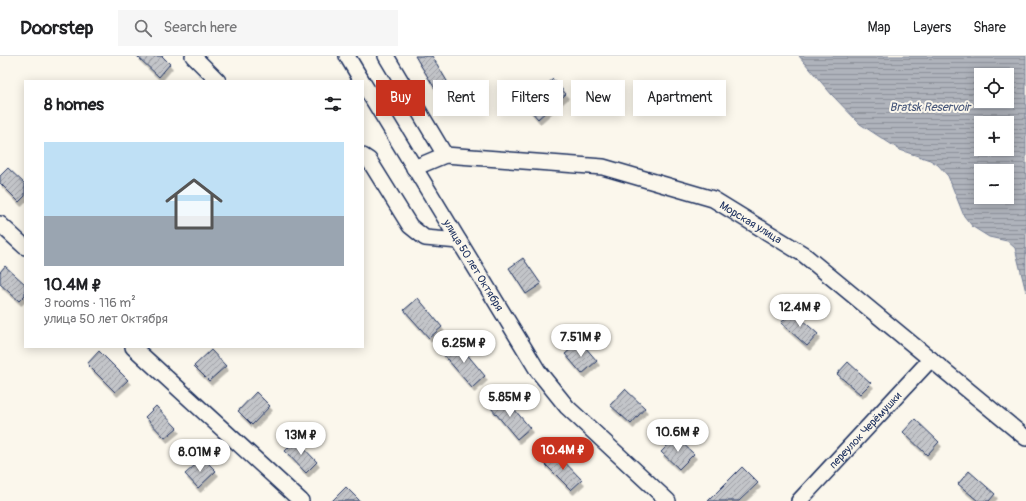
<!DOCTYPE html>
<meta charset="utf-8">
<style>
body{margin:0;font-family:Pangolin,sans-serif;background:#f6f6f6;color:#202124;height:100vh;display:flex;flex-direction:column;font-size:15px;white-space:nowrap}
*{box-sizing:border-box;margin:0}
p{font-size:13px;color:#757577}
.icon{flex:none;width:22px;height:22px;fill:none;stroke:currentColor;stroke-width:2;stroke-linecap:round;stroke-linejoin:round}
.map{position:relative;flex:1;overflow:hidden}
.drawer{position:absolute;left:24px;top:24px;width:340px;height:268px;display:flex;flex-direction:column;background:#fff;border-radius:0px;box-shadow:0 2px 10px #0003}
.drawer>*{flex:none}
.banner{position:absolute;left:376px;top:24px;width:380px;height:36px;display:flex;gap:8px}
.fabs{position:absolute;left:974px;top:12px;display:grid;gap:8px}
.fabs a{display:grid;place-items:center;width:40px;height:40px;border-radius:0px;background:#fff;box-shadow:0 2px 10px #0003;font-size:20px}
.price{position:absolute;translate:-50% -34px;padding:0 9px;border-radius:14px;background:#fff;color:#222;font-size:13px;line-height:26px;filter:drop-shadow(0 1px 2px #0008)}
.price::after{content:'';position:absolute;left:50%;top:24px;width:12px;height:9px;margin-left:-6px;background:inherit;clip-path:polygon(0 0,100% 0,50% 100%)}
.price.current{background:#c8321e;color:#fff}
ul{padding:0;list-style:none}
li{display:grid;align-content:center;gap:8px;height:212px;padding:0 20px}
li span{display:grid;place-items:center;height:124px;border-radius:0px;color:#555}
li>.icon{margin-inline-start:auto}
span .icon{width:72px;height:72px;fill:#fffc;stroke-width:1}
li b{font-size:17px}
h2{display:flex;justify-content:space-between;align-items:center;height:48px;padding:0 20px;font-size:17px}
.tag{padding:0 14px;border-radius:0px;background:#fff;box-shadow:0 2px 10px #0003;font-size:14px;line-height:36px}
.tag.current{background:#c8321e;color:#fff}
header{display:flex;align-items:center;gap:24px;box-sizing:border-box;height:56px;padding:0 20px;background:#fff;border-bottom:1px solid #e0e0e0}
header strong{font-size:19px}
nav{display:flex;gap:22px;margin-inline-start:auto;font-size:14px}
.search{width:280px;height:36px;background:#f6f6f6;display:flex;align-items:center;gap:10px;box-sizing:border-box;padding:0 14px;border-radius:0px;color:#757577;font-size:15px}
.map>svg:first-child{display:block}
.water{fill:url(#water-rules);stroke:#747e96;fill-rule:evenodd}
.building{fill:url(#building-hatch);stroke:#1b2f5e;filter:url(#shadow)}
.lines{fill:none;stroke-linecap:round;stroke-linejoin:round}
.minor-casing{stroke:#1b2f5e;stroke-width:18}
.minor{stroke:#fbf7ec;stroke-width:15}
.labels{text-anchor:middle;stroke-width:4;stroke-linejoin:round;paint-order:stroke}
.street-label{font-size:11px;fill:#1b2f5e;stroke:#fbf7ec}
.water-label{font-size:12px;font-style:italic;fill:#47577a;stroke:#fbf7ec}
</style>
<header>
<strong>Doorstep</strong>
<div class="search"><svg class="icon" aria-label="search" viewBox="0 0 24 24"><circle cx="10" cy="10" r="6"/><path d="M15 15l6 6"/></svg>Search here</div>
<nav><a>Map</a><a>Layers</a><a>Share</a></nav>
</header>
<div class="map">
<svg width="1026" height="445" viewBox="0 0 1026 445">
<defs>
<pattern id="water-rules" width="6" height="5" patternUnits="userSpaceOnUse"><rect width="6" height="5" fill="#afb3bb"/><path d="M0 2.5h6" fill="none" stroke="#8e929b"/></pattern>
<pattern id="building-hatch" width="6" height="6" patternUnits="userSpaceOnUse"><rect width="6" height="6" fill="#c3c5c9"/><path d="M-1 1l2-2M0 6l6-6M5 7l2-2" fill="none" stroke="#9ea0a6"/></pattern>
<filter id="shadow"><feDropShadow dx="2.5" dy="4.5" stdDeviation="0" flood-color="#0004"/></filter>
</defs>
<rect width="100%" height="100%" fill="#fbf7ec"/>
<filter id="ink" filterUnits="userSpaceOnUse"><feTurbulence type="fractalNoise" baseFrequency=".025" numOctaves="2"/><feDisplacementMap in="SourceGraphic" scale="8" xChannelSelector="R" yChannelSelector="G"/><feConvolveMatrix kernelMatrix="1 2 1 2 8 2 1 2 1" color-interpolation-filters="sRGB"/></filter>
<g filter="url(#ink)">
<path class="water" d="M799,0H1026V236L1015,192L1007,185L989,181L973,171L964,160L948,120L938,109L930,104L900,94L860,68L832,39ZM981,19H1007V45H981ZM981,67H1007V93H981ZM981,115H1007V141H981Z"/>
<path class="building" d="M137,0H162L170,8L159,21Z
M415,0H432L460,47L448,54Z
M553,23L566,38L538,63L525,48Z
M8,112L25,128V140L19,146L0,127V120Z
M523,202L541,228L526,238L509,212Z
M5,210L25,228V239L19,245L0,228V216Z
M418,242L442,271L429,282L404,254Z
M792,255L818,278L807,290L781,267Z
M456,285L485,320L472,332L442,297Z
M580,285L597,305L582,318L565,298Z
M211,294L226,310L209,325L194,310Z
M99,295L128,324L115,336L87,308Z
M848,306L871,327L860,338L837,318Z
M625,333L645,352L631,368L610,349Z
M256,336L270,350L252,369L238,355Z
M504,341L530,372L517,383L491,352Z
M156,350L177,372L165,382L145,361Z
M915,363L939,386L927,399L903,376Z
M676,381L694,398L679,413L661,396Z
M296,384L317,406L306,417L285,395Z
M555,396L582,424L571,434L544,407Z
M203,402L216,415L198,432L185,418Z
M742,411L758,427L739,445H708Z
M969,415L995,438L989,445H978L958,428Z
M346,431L360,445H332Z"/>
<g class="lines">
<defs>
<g id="minor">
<path d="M193,0L218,25"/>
<path d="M347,0L362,25"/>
<path d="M386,0L445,99"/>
<path id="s1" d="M363,27L538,315L567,351L668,445"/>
<path d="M363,100L369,104L410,170L425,182L459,185"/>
<path id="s2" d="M414,112L445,99L603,111L713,143L803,198L1026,382"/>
<path d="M0,168L25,191"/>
<path d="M133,291L301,445"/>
<path id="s3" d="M799,445L931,303"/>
</g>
</defs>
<use href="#minor" class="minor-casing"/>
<use href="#minor" class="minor"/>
</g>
</g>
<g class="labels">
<g class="street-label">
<text dy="4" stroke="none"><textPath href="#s2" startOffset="351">Морская улица</textPath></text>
<text dy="4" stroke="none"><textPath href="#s1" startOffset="213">улица 50 лет Октября</textPath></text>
<text dy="4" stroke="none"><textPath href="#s3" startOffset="97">переулок Черёмушки</textPath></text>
</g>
<g class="water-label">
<text x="930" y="55">Bratsk Reservoir</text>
</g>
</g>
</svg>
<div class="fabs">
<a><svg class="icon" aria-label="locate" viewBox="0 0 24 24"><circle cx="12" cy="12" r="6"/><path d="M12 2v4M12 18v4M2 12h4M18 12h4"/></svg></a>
<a>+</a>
<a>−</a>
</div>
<b class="price" style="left:800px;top:272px">12.4M ₽</b>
<b class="price" style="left:581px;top:302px">7.51M ₽</b>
<b class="price" style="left:464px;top:308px">6.25M ₽</b>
<b class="price" style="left:510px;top:362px">5.85M ₽</b>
<b class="price" style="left:678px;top:397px">10.6M ₽</b>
<b class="price" style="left:301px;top:400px">13M ₽</b>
<b class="price current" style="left:563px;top:415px">10.4M ₽</b>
<b class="price" style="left:200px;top:417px">8.01M ₽</b>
<div class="banner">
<a class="tag current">Buy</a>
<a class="tag">Rent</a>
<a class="tag">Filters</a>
<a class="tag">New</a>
<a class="tag">Apartment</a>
</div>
<section class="drawer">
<h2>8 homes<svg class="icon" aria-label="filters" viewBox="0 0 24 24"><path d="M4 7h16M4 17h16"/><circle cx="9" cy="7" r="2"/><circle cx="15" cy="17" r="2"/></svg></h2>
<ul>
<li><span style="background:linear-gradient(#bfe0f5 60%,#9aa5b1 0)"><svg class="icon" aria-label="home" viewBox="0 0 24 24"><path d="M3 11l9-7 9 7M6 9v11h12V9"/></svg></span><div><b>10.4M ₽</b><p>3 rooms · 116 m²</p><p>улица 50 лет Октября</p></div></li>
</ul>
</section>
</div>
